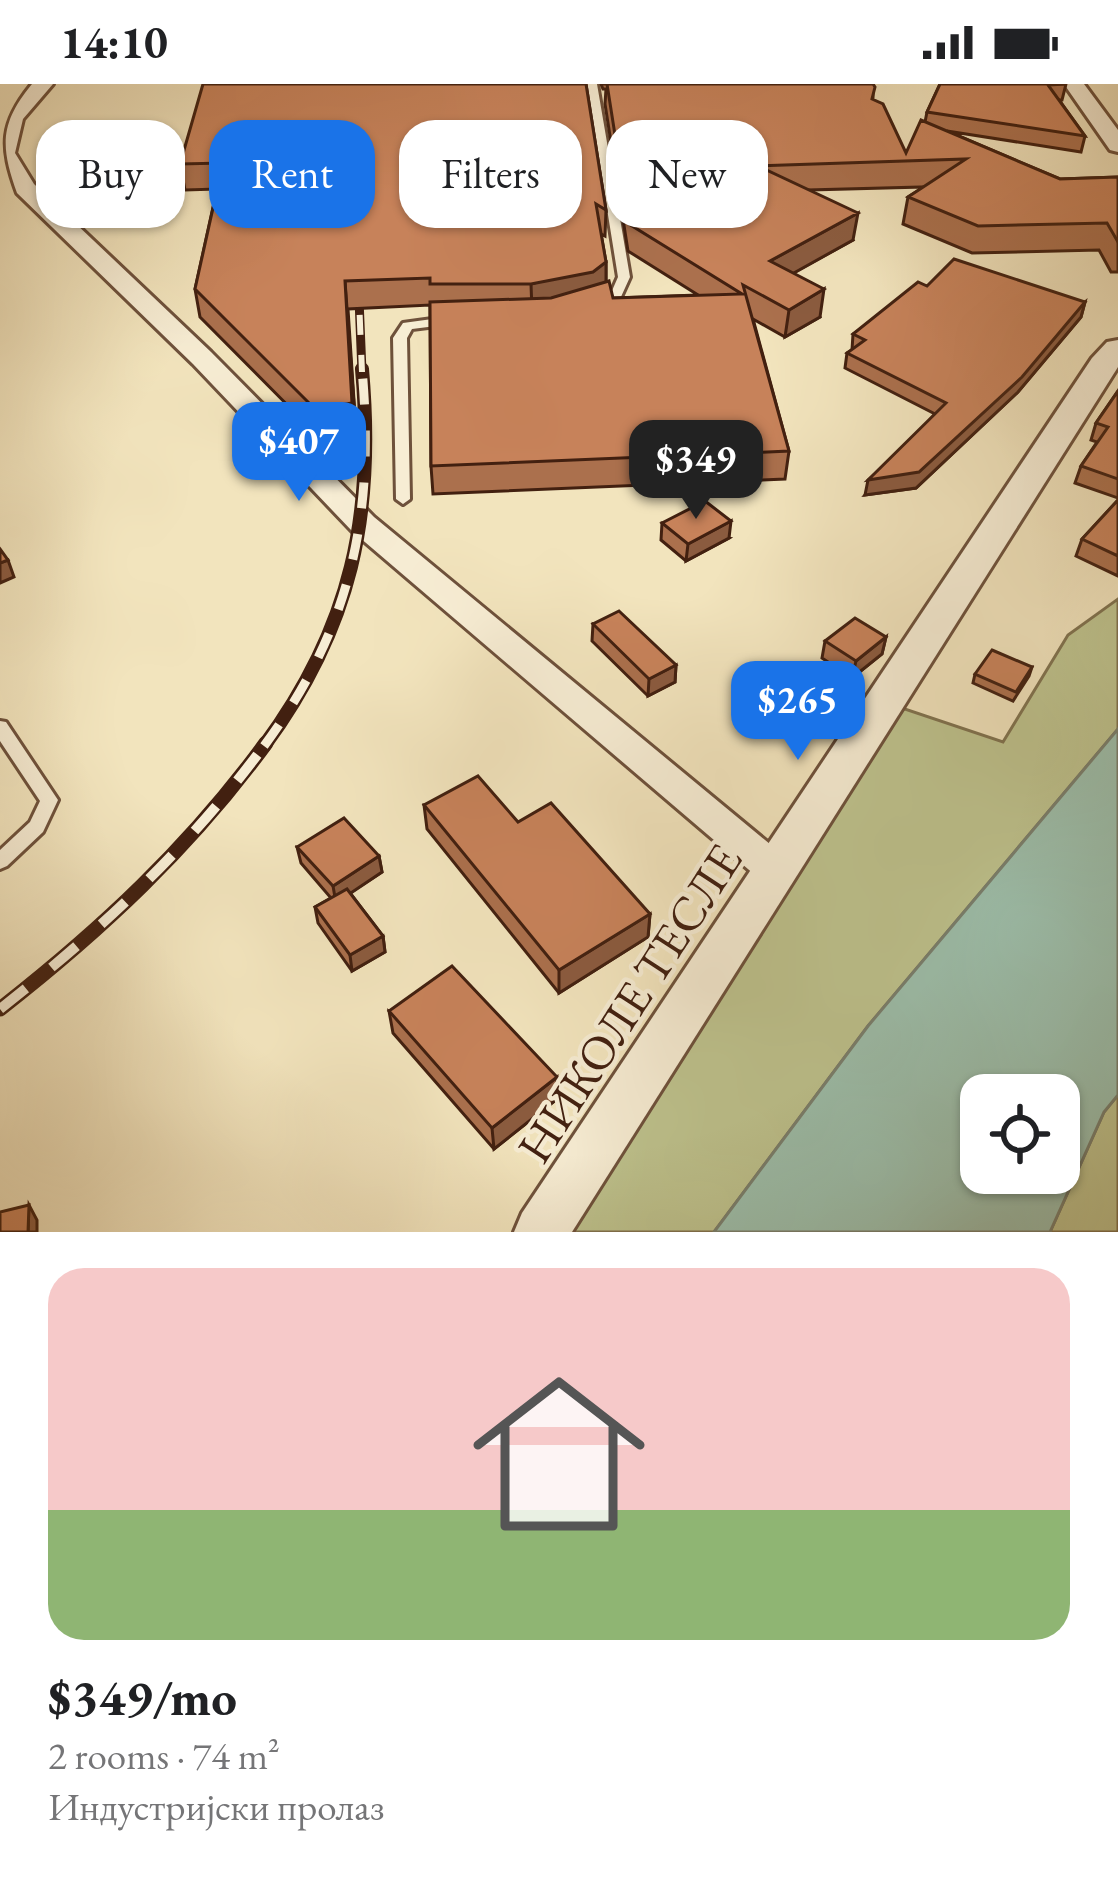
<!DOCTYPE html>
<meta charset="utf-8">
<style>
body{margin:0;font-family:"EB Garamond",serif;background:#f6f6f6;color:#202124;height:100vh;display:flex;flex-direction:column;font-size:45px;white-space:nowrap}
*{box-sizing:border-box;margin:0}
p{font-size:39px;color:#757577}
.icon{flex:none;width:66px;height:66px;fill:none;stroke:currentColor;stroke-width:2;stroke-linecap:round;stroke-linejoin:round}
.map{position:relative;height:1148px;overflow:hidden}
.details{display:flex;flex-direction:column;background:#fff;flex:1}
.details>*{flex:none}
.guide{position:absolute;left:36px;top:36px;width:1047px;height:108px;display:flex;gap:24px}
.buttons{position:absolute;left:960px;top:990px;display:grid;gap:24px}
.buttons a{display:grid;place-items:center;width:120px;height:120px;border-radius:24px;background:#fff;box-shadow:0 3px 9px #0004;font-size:60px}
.price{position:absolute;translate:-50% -102px;padding:0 27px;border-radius:24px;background:#1a73e8;color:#fff;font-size:39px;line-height:78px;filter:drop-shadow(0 3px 6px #0008)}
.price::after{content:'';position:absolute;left:50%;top:72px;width:36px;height:27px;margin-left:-18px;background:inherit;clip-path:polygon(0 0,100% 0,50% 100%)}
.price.current{background:#222;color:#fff}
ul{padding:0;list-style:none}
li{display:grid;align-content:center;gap:24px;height:636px;padding:0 48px}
li span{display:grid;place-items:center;height:372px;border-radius:36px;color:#555}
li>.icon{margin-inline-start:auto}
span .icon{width:216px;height:216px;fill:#fffc;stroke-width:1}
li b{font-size:51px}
.chip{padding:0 42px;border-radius:36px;background:#fff;box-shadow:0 3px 9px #0004;font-size:42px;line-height:108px}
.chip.current{background:#1a73e8;color:#fff}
.status{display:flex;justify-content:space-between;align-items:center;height:84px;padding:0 60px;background:#fff;direction:ltr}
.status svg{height:33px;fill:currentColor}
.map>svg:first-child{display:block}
.green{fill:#bec38e;stroke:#80724f;stroke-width:3}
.water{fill:#9cbfac;stroke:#787f6e;stroke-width:3;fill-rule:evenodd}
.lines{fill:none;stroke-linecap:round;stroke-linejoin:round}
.service-casing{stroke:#6e513b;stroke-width:6}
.minor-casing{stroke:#6e513b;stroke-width:6}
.tertiary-casing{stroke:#6e513b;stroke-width:6}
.service{fill:#f7edd4;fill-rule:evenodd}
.minor{fill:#f7edd4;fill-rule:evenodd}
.tertiary{fill:#f7edd4;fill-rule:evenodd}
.rail-far2-casing{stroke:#422010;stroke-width:9}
.rail-far1-casing{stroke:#422010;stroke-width:14}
.rail-casing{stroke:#422010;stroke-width:15}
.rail-far2{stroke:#f7edd4;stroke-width:6;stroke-dasharray:20;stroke-linecap:butt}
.rail-far1{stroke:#f7edd4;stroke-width:9;stroke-dasharray:26;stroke-linecap:butt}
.rail{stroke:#f7edd4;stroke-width:10;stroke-dasharray:33;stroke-linecap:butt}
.wall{fill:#ab704d;stroke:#422010;stroke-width:3}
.shaded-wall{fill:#8b5b3f;stroke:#422010;stroke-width:3}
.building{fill:#c7825a;stroke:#422010;stroke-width:3}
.labels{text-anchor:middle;stroke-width:9;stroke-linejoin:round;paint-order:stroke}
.street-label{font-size:48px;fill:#422010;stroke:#f7edd4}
</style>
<div class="status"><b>14:10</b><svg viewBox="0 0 49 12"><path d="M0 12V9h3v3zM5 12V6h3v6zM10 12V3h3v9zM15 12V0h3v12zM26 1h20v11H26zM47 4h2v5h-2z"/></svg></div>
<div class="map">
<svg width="1118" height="1148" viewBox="0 0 1118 1148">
<rect width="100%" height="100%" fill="#f2e4bd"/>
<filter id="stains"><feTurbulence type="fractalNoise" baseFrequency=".00167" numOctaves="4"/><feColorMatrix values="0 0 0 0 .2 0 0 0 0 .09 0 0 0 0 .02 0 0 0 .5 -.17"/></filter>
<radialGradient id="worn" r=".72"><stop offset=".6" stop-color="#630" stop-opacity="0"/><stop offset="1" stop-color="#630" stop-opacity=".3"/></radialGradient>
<path class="green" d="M1118,515V645L868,942L714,1148H571L902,624L1003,658L1068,551Z
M1118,1011V1148H1050L1104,1028Z"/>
<path class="water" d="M1118,645V1011L1104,1028L1050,1148H714L868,942ZM981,1011H1059V1089H981Z"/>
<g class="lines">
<defs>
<path id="service" d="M587,0H597L630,193L620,215L598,227L592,223L611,209L618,193Z
M447,233L452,234V240L412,245L407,254L410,415L403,420L396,415L393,254L403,239Z
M0,637L6,638L58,716L43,748L7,782L0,785V766L30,738L40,717L0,657Z"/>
<path id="minor" d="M32,0H53L23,35L15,69L34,100L211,268L374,433L788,775L794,786L788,797L775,801L762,797L352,447L193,280L17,109C0,62 0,39 32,0Z
M1064,0H1084L1118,46V68L1110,66Z"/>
<path id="tertiary" d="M1118,256V283L572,1148H514L522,1129L1092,274L1107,258Z"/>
</defs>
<use href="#service" class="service-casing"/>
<use href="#minor" class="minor-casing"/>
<use href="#tertiary" class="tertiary-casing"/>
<use href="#service" class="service"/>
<use href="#minor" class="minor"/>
<use href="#tertiary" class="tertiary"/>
<defs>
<path id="rail-far2" d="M358,191L362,288"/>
<path id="rail-far1" d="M264,662C352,543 375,430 362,285"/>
<path id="rail" d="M0,925C101,846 190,763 266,659"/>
</defs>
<use href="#rail-far2" class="rail-far2-casing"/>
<use href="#rail-far1" class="rail-far1-casing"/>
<use href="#rail" class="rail-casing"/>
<use href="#rail-far2" class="rail-far2"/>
<use href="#rail-far1" class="rail-far1"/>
<use href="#rail" class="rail"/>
</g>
<path class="wall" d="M586,0L606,126L605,152L601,150L606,178V198L613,214L698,211L628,167L605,20L606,5H603L601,0H873V16L906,69L925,38L927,28L940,0H1066L1062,16H1059L1085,52L1081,68L947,47L1060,95L1118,93V188H1111L1099,166L972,169L903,140L908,113L924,103L810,106L853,156L793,189L820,233L785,253L753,235L789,367L785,395L433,410L431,382L430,221L348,225L356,347L319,353L200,233L195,205L217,105L185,106L180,80Z
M927,202L1085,218L1081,233L1018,308L916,404L865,411L935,330L845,284L847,269L852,266L853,250Z
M1118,307V414L1075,399L1081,382L1097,358L1091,356L1096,339Z
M1118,416V492L1076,472L1082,455Z
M662,439L729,454L686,477L661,456Z
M593,540L676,581L675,598L648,612L592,557Z
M886,553L882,570L852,594L822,574L825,557Z
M1032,583L1029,592L1013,617L973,599L975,590Z
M424,721L518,738L650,830L648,853L559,909L427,745Z
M297,763L379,772L382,788L350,809L383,852L385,868L352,887L318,839L315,823L331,814L301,779Z
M389,927L557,1015L494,1065L393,949Z"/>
<path class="shaded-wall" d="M858,129L853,156L767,204L770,177Z
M606,178V205L532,227L531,200Z
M345,197L356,347L319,353L315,325Z
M824,205L820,233L785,253L789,226Z
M1085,218L1081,233L1018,308L916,404L865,411L868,396Z
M731,437L729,454L686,477L688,460Z
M8,476L14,493L0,499V479Z
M886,553L882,570L852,594L856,577Z
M676,581L675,598L648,612L649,595Z
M379,772L382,788L336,819L333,802Z
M650,830L648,853L559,909V886Z
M383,852L385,868L352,887L350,871Z
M557,993V1015L494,1065L492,1044Z
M29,1121L37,1136V1148H28Z"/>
<path class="building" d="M203,0H586L606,126L596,120L606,178L593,188L531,200H430V194L345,197L352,319L315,325L195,205L223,79L180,80Z
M607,0H873L875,3L872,15L883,20L906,69L921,36L1060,95L1118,93V158L1107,139L978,142L908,113L966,75L758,82L858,129L770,177L824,205L789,226L743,201L789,367L431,382L430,218L551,214L609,197L613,214L742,210L629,140Z
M940,0H1066L1048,1L1085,52L927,28Z
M954,175L1085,218L1022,293L919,388L868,396L946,319L847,269L865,256L853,250L918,198L927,202Z
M1118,307V395L1081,382L1108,343L1096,339Z
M1118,416V472L1082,455Z
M705,417L731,437L688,460L662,439Z
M0,465L8,476L0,479Z
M619,527L676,581L649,595L593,540Z
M855,534L886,553L856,577L825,557Z
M992,566L1032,583L1016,608L975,590Z
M478,692L518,738L551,719L650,830L559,886L424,721Z
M344,734L379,772L333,802L297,763Z
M347,805L383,852L350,871L315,823Z
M452,882L557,993L492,1044L389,927Z
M29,1121L28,1148H0V1128Z"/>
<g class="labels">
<g class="street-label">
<text transform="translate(629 919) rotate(-57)" y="17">НИКОЛЕ ТЕСЛЕ</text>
</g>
</g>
<rect width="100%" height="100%" filter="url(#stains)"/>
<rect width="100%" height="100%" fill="url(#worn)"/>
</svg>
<div class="buttons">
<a><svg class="icon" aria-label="locate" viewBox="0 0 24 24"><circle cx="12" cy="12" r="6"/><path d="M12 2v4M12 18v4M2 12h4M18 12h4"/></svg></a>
</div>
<b class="price" style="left:299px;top:420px">$407</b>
<b class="price current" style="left:696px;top:438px">$349</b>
<b class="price" style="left:798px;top:679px">$265</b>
<div class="guide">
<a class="chip">Buy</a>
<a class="chip current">Rent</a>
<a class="chip">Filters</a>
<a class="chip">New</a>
</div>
</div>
<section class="details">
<ul>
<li><span style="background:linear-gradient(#f6c9c9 65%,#8fb573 0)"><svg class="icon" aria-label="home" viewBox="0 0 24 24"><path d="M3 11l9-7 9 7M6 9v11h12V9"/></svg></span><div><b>$349/mo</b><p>2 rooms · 74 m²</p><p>Индустријски пролаз</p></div></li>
</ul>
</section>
